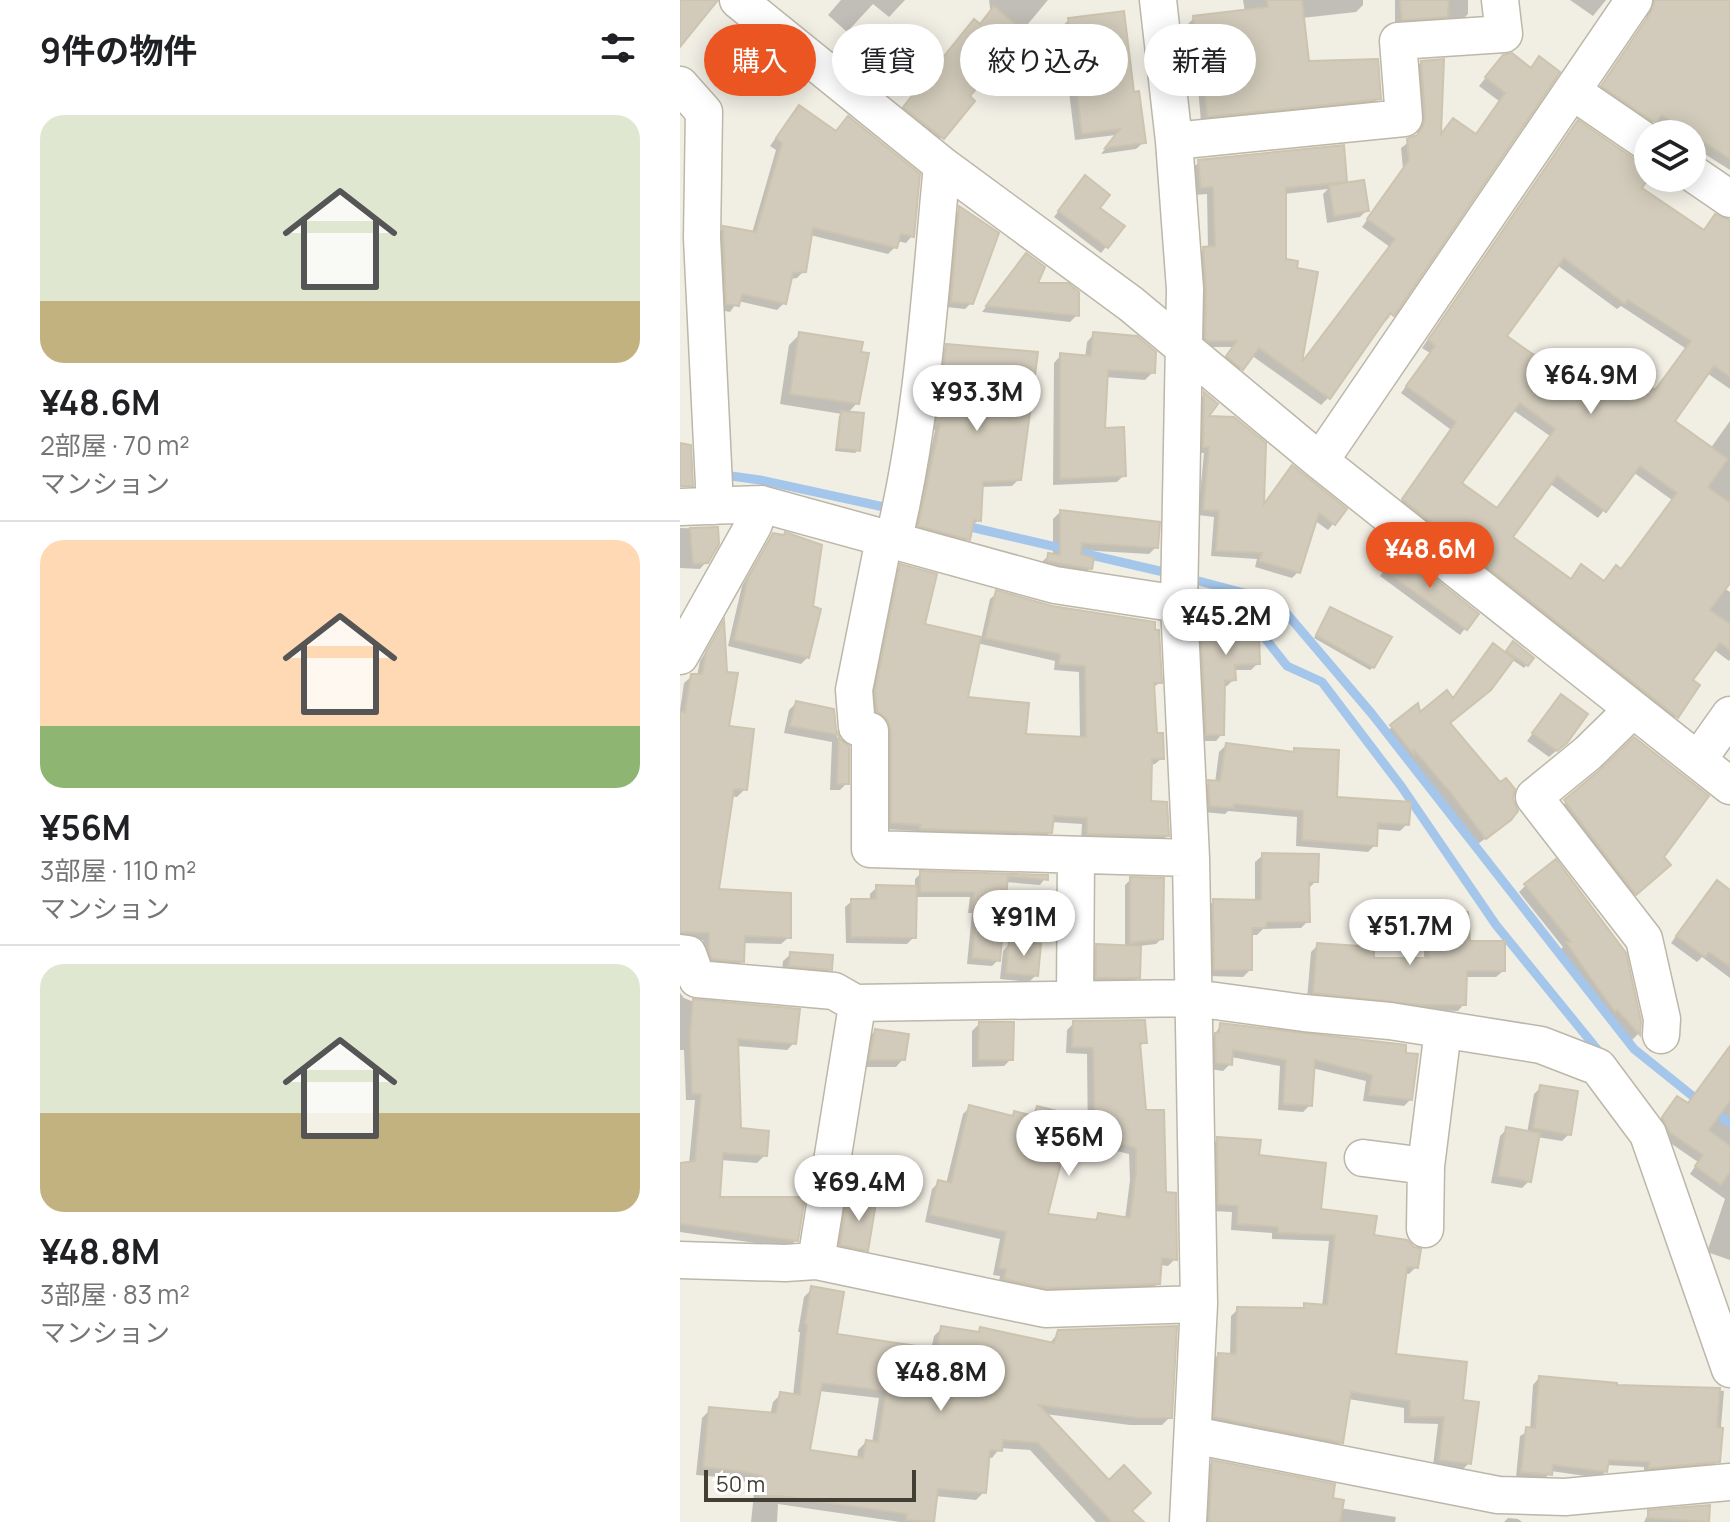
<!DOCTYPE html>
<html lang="ja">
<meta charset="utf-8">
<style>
body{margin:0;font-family:Manrope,"Noto Sans JP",sans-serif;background:#f6f6f6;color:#202124;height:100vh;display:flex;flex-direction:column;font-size:30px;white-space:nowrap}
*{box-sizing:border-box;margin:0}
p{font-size:26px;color:#757577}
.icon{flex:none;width:44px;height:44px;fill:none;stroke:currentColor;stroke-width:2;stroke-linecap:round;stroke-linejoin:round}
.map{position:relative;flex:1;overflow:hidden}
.details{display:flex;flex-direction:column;background:#fff;width:680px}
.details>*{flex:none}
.hud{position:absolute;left:24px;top:24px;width:760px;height:72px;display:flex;gap:16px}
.fabs{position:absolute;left:954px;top:120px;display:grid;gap:16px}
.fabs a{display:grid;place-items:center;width:72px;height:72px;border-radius:50%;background:#fff;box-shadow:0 4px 20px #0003;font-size:40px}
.scale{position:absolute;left:24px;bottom:20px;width:212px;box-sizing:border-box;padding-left:8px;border:4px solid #433f35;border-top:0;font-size:22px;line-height:28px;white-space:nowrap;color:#433f35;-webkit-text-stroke:6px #fff;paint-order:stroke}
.price{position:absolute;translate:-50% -68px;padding:0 18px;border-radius:28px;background:#fff;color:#222;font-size:26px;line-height:52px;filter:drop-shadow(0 2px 4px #0008)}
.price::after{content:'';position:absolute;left:50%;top:48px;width:24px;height:18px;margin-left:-12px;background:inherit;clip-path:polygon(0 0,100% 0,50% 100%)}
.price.current{background:#eb5521;color:#fff}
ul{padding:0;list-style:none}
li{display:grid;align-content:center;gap:16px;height:424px;padding:0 40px}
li+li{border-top:2px solid #e0e0e0}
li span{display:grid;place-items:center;height:248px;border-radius:24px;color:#555}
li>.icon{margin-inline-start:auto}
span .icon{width:144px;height:144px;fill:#fffc;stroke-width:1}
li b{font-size:34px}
h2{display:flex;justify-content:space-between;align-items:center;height:96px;padding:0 40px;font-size:34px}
.tag{padding:0 28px;border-radius:36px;background:#fff;box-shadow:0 4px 20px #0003;font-size:28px;line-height:72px}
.tag.current{background:#eb5521;color:#fff}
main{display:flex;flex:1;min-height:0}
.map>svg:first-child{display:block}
.shadow{fill:#0003;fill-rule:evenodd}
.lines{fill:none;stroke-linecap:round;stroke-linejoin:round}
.stream{stroke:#a4c6eb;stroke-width:9}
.building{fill:#d2cbbb;stroke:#ccc4af;stroke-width:2;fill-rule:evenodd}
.minor-casing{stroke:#bcb7a8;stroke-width:39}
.minor{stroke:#fff;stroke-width:36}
</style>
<main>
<section class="details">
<h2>9件の物件<svg class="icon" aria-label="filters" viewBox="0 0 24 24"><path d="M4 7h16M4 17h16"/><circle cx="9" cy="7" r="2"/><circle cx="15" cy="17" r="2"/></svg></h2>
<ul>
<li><span style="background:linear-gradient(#dfe7d0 75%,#c2b280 0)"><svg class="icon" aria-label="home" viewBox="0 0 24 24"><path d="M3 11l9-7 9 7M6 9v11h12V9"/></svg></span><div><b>¥48.6M</b><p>2部屋 · 70 m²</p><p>マンション</p></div></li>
<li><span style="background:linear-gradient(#ffd9b3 75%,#8fb573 0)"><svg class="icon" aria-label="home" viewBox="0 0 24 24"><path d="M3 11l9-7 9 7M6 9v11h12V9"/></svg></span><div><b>¥56M</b><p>3部屋 · 110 m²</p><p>マンション</p></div></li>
<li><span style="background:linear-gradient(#dfe7d0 60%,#c2b280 0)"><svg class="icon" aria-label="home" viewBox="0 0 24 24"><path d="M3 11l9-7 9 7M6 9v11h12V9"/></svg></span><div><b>¥48.8M</b><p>3部屋 · 83 m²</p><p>マンション</p></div></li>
</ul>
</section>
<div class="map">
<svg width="1050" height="1522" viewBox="0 0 1050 1522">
<rect width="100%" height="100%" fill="#f1eee4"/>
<path class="shadow" d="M161,0H225L209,17L193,4L167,32L148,15Z
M309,0H368L287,97L292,101L254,146L216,116L285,30L314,38Z
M563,0H683V5L676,12L622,18L627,64L699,98L692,105L521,122L517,76H513L507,25L514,18L565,12Z
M715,0H788V14L781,21L715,26Z
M890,0H926L913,16Z
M967,0H1050V170L1012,146V134H994L974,121L967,128L916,93L965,21L969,9Z
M389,20L453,94L464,142L456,149L421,154L436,135L395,140L381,27Z
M741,62L758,138L795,136L819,101L799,86L816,65L850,69L701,309L710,316L705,322L702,320L648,398L641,405L571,355L554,376L540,364L552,347H520L516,256L524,249H528L527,194L514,195L512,169L519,162L665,181L661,185L687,210L680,217L647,223L643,194L648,189L604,194V261L619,366L710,247L682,227L723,169L721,148L737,136L738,125L734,70Z
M112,115L155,133L232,236L226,243L217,241L215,247L208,254L130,235L124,271L117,278L110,279L104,303L97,310L58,301L50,312L40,310L37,235L44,228L72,233L96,150L90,146Z
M898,123L968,169V176L959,188L1023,232L1050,222V389L1027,373L992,421L1030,449L1050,421V579L1044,588L1050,592V659L1049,661L1033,649L1010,681L996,716L989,723L717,507L770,429L721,393L750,353L742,348ZM877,265L937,309L941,306L1005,348L974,391L918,398L825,336ZM833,410L870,436L816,510L779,483ZM953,472L992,500L940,570L923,583L895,574L890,580L830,537L869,483L918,518Z
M400,183L418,208L442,227L421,253L374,217Z
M280,209L291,303L285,309L266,307L274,215Z
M340,262L355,285L397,315L390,322L302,312Z
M120,334L177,403L167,414L178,450L175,453L155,451L159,416L162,414L100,404L109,345Z
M414,334L473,372L465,380L425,377L423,430L444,475L437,482L373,485L374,363L381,355L405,358L407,342Z
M267,346L339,479L332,486L301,487L299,520L291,526L288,539L281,545L233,532L255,430H251L261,352Z
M524,395L525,418L582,508L606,474L653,524L648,530L634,520L618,572L612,578L575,567L577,559L531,556L534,517L518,515L524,453H518L519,400Z
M380,512L476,547L469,554L399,550L398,556L410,568L403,576L361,568L362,562L369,555L373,556V519Z
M0,528L36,529L26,562L20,569L0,568Z
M94,535L130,608L128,657L121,664L48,646L62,586L87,542Z
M712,558L796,614L780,635L700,576Z
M221,566L243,625L301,639L310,599L317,593L480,682L472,689L475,735L482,758L475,764L470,765L468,803L487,836L480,842L401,840L402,824L371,822L370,832L364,839L235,835V831L205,829L189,699L214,573ZM297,643L375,661L374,670L399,672L400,738L344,736L285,698Z
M546,596L578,663L571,670H553L554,679L547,686H543L542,734L536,741H520L516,637L522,631H532L539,603Z
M650,609L693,667L690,670L634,638Z
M42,625L47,728L65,789L57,797L50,796L37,891L109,937L101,944L63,943L62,961L55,968L25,966L23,940L0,939V710L4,683L12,676H17L20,661Z
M813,646L825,654L831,647L852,658L844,668L831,659L768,724L822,826L798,844L763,798L729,758L726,760L705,733L712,727L772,700Z
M881,696L877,750L869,757L847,741Z
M116,703L154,730L159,741L167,747V783L160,790H150L152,742L104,733L109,710Z
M546,745L611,754L615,750L655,799L727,824L720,831L696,829L695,845L688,852L616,846L617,817L548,811L545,814L523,812L522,790L529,783H535L539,752Z
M923,771L982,857L981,872L948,900L878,809Z
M583,855L636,881L629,888L628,921L621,928L583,929L577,935H570V970L563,977L528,976L526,908L534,901L575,902V862Z
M241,873L366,877L360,885L326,882L318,960L312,966L287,964L292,913H288L290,897H234V937L227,944L166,943L165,907L172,901H190V894L197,887L235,888V879Z
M451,879L481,939L476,944L459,946L458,977L453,983H411L412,952L417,946L445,947V885Z
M846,885L959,1021L958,1034L952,1040L929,1015L928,1017L910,994L880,950L883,947L839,892Z
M1030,889L1050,893V978L1022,957L1017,962L991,943Z
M751,914L823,971L816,977H785L784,1004L778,1011L733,1010L627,999L631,952L638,945L692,960H744V921Z
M330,943L356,975L349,982L320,979L323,951Z
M111,954L150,969L143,976L102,972L103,961Z
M0,993L4,998L114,1043L107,1050L57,1046L59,1130L85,1155L77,1163L41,1160L38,1199L116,1240L109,1248L0,1232V1165L9,1164L15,1100H6L4,1050H0Z
M394,1023L465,1042L458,1048L464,1112L485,1193L495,1259L488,1266L480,1265L478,1283L471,1290L359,1294L318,1286L320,1276L313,1275L320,1239L245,1222L252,1189L259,1182L266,1184L283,1114L290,1107L330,1117L334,1113L351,1115L358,1108L365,1216L412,1222L419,1215L445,1219L450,1180L449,1154L408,1144L407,1054L386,1053L387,1030Z
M299,1024L331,1059L324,1066L292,1067V1031Z
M541,1025L723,1054L731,1099L724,1106L683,1101L686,1081L632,1068L630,1105L623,1112L598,1110L600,1066L551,1057L550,1064L543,1071L530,1069L529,1042Z
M195,1031L223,1059L216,1067H183L188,1038Z
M1050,1056V1260L1027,1252L1045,1199L1010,1174L1018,1162L983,1138L976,1125L991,1105H1008Z
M861,1087L889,1134L882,1141L857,1137L849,1181L842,1188L811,1183L820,1136L827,1129L847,1133L854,1094Z
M538,1139L577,1157L639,1211L692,1236L736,1267L729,1274H724L713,1356L781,1401L789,1463L782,1470L753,1466L758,1424L724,1423V1408L668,1399L661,1442L654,1449L529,1424L531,1362L538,1355H550L551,1316L558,1309L621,1310L625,1305L642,1307L649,1241L592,1239V1233L551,1230L552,1212L532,1211L531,1146Z
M168,1199L186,1250L179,1257L154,1251L161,1206Z
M132,1289L154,1335L251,1350L254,1336L262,1328L296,1334L301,1329L369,1344L379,1332L490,1417L482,1425H450L365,1414L461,1522H416L350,1450L320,1448L312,1458L307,1457L304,1492L296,1500L255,1496L252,1522H220L98,1504L97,1522H71L75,1484L51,1478L16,1475L22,1418L30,1410L90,1415L93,1402L101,1394L113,1396L120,1332H118L124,1297ZM139,1391L199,1398L192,1443L186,1442L178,1450L177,1460L127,1452Z
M859,1378L934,1387H1004L1044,1391L1038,1461L1032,1467L964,1474V1467L926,1465V1471L919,1478L871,1471L864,1480L836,1477L840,1436L850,1430L853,1385Z
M533,1462L650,1499L660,1508L716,1517L715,1522H522L525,1470Z
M1028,1507L1027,1522H964L969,1512Z
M828,1518L838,1519L842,1522H824Z"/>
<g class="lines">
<path class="stream" d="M44,475L80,480L213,509
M282,525L488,573
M515,580L583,598L607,614L692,714L954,1049L1020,1102
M509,614L580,632L607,666L642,682L721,786L816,925L921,1054
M1032,1111L1050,1123"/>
</g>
<path class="building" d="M0,0H38L0,47Z
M587,0H622L629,61L698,59L701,99L527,117L523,70L519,71L513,16L588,7Z
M720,0H769L768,17L722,20Z
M975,0H1050V159L982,115L976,123L921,86L971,12Z
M314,6L344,32L290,96L295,101L264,139L223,107L294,19L300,24Z
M444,11L454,92L459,91L466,143L425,148L440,129L402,134L388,18Z
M832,53L851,68L859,56L880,72L714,316L710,313L650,399L579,348L563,370L546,356L557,341H528L525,338L526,289L523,247L535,246L533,187L521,188L518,160L664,145L667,182L606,188V259L618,261L617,268L638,272L622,362L715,239L687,219L729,160L727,139L737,135L743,126L745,116L741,61L764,59L761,134L773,118L796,134L825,93L805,77L823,55Z
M119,105L156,131L168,116L240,174L234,237L221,234L217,248L133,228L126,272L113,273L106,304L62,294L59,306L46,304L43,226L76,232L102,143L96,138Z
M898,120L956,160L968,165V179L962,188L1024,230L1035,214L1050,220V377L1034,366L995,421L1048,459L1028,487L1050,503V583L1030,610L1050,624V650L1040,643L1013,680L1020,685L998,718L722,499L776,422L726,386L755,346L748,340ZM884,258L945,304L948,300L1011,341L975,390L942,365L919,396L867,358L864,362L827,336ZM840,403L875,429L817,508L782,483ZM960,466L997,493L941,569L936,565L924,581L901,564L891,579L833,537L877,476L926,512Z
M405,175L430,195L420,208L445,226L428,248L378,211Z
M684,180L689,211L654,216L649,185Z
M279,206L319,233L293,304L271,302Z
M346,253L365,267L358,283H388L399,292V316L306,306Z
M119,332L183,342L181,352L189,353L179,404L110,394Z
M413,332L457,336L476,352L475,373L428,370L425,428L444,427L446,476L380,479V353L411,356Z
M266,344L358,352L341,480L303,482L301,521L294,520L290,540L238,526L260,424H256Z
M524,392L538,404L529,416L554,417L586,443L584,504L612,465L667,509L655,525L639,513L620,573L579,561L582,553L536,551L539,511L523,510L529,447H523Z
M161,411L184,413L180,451L157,448Z
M0,443L11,445L13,486H0Z
M380,510L480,522L478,548L402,543L401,554L414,558L412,569L367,561L368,553L380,555Z
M38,527L39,544L28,563L13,564L10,528Z
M105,532L142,545L133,606L141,609L129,658L54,640L68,578L93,533L104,535Z
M718,549L799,614L787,630L704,570Z
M220,564L257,574L245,624L301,637L288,697L349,703L346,734L406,737L405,666L379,664L380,654L305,638L316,590L372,606L475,622V630H479L482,683H474L477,733H483L484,759H472L471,801L487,802L489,836L407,834V818L374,816L372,833L240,829V825L211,823V731L207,719L197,711L195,691Z
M545,594L576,603L568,634H579L580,664L555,665L556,680L545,681L544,735H526L521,629L536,628Z
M650,607L712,637L694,668L636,635Z
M44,620L47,672L58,673L49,726L74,729L67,790L54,789L39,889L111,893V938L65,936L64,962L32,959L29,951V933L0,932V711L5,712L11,674H22L26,652Z
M833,641L854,658L848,666L826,651Z
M813,643L834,659L811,690L770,723L820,782L826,778L835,789L833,799L838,811L831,820L806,839L770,792L734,750V755L710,725L738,703L740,712L767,690L773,698Z
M881,694L908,714L887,743L877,751L852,733Z
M116,701L154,709L156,730L160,739L169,746V784H157L159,735L110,726Z
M954,737L1029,796L984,857L991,865L956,895L884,800L921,769Z
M546,743L614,752V748L659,750L657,797L731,802L729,825L698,823L697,846L622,840L623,811L554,804V808L530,806L528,780L540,781Z
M582,853L639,854L638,882H629L630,922H587L586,928H572V970H534L533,899L581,900Z
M876,859L946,953L961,1021L960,1035L937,1010L935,1012L917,987L886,942H891L844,884Z
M240,871L368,875V880L328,876L320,961L292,958L297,908H293L294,892H240Z
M450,877L484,878L483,939L450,943Z
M1037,880L1050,890V967L1029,952L1025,957L996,936Z
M196,885L237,886L236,938L171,937V899H196Z
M750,912H788L790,941H825V971H787L786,1005H740L633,993L637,943L694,947V958H749Z
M329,941L361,944L358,976L326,973Z
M416,944L461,946L460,978H416Z
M110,952L153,955L152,970L109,966Z
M13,999L120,1009L116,1044L58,1039L61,1128L89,1131L87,1156L43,1153L40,1197H125L118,1241L0,1224V1163L15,1161L21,1094H12L10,1035Z
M465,1020L467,1043H460L466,1110H484L486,1192L496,1193L497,1260L482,1258L480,1284L367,1288L324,1279L326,1269L319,1268L326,1232L250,1215L258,1180L271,1183L289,1105L333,1116L334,1111L354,1116L357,1106L393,1115L368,1214L417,1220L418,1213L450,1218L456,1171V1148L415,1137L413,1048L392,1047L393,1021Z
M299,1022H334L333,1060H298Z
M540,1023L726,1045V1053L738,1054L732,1100L689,1095L692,1075L635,1060L632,1106L603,1104L606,1060L553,1050L552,1065L536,1063L535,1033H539Z
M195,1029L229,1034L225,1060H189Z
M1050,1046V1101L1029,1130L1050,1146V1172L1041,1185L1015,1166L1023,1155L989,1132L982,1117L997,1096L1008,1103Z
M860,1085L898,1091L891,1135L853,1128Z
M826,1127L860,1133L851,1182L818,1176Z
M537,1137L581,1140L579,1155L646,1163L641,1209L697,1216L694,1235L727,1240L734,1247L741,1249L738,1268L727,1267L716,1354L787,1362L783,1400L799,1402L791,1464L759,1460L764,1417H730V1401L671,1392L663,1443L534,1417L538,1353L556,1354L557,1307L624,1308V1303L647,1305L655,1235L598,1233V1227L557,1224L558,1206L538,1204Z
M168,1197H197L188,1251L160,1245Z
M131,1286L164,1292L157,1334L257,1349L261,1326L299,1332L300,1327L374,1343L378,1330L497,1326L492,1418H459L359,1405L429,1480L444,1465L471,1493L452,1511L464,1522H432L358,1443L323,1440L322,1451L310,1450L306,1493L258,1489L254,1522L226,1520L227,1514L102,1496H80L82,1476L60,1471L23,1467L29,1407L96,1413L100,1392L120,1395L127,1325L125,1324ZM142,1383L206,1391L198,1442L186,1440L183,1458L130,1450Z
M859,1376L937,1383V1385L1040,1388L1037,1427L1043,1428L1040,1462L969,1468V1462L929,1460L927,1472L873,1465L872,1475L841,1472L846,1427L855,1428Z
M532,1460L655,1484L653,1498L664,1500L660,1522H529Z
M1030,1505L1029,1522L968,1518V1510Z"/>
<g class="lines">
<defs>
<path id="minor" d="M58,0L262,165L451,304L640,461L1050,786
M478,0L494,141L505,289L499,604L511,858L519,1304L508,1522
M0,85L24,112L22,238L35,506
M892,91L968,143
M494,141L724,118L718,41L824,34L820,0
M1012,173L1050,199
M640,461L954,0
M0,507L81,504L375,585L499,604
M204,539L174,690L177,727L190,731V849L511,858
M213,542C243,419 250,290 262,165
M0,656L73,526L81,504
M953,709L908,753L854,797L964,939L982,1019L981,1035
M1018,760L1050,715
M0,953L8,954L17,979L154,991L175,1003L176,1012L136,1261
M395,1000L396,855
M175,1003L514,998L624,1013L710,1021L861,1045L918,1067L968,1134L1050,1369
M683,1158L746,1166
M745,1229L746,1166L763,1030
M0,1260L105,1263L136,1261L365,1309L519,1304
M513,1435L818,1495L885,1497L1050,1482"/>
</defs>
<use href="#minor" class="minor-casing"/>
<use href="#minor" class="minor"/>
</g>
</svg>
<div class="fabs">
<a><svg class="icon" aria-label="layers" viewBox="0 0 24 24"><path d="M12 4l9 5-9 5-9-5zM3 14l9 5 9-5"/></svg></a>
</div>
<div class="scale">50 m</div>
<b class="price" style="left:911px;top:416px">¥64.9M</b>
<b class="price" style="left:297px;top:433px">¥93.3M</b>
<b class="price current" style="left:750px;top:590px">¥48.6M</b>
<b class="price" style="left:546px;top:657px">¥45.2M</b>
<b class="price" style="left:344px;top:958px">¥91M</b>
<b class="price" style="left:730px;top:967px">¥51.7M</b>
<b class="price" style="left:389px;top:1178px">¥56M</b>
<b class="price" style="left:179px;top:1223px">¥69.4M</b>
<b class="price" style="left:261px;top:1413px">¥48.8M</b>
<div class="hud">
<a class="tag current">購入</a>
<a class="tag">賃貸</a>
<a class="tag">絞り込み</a>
<a class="tag">新着</a>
</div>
</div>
</main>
